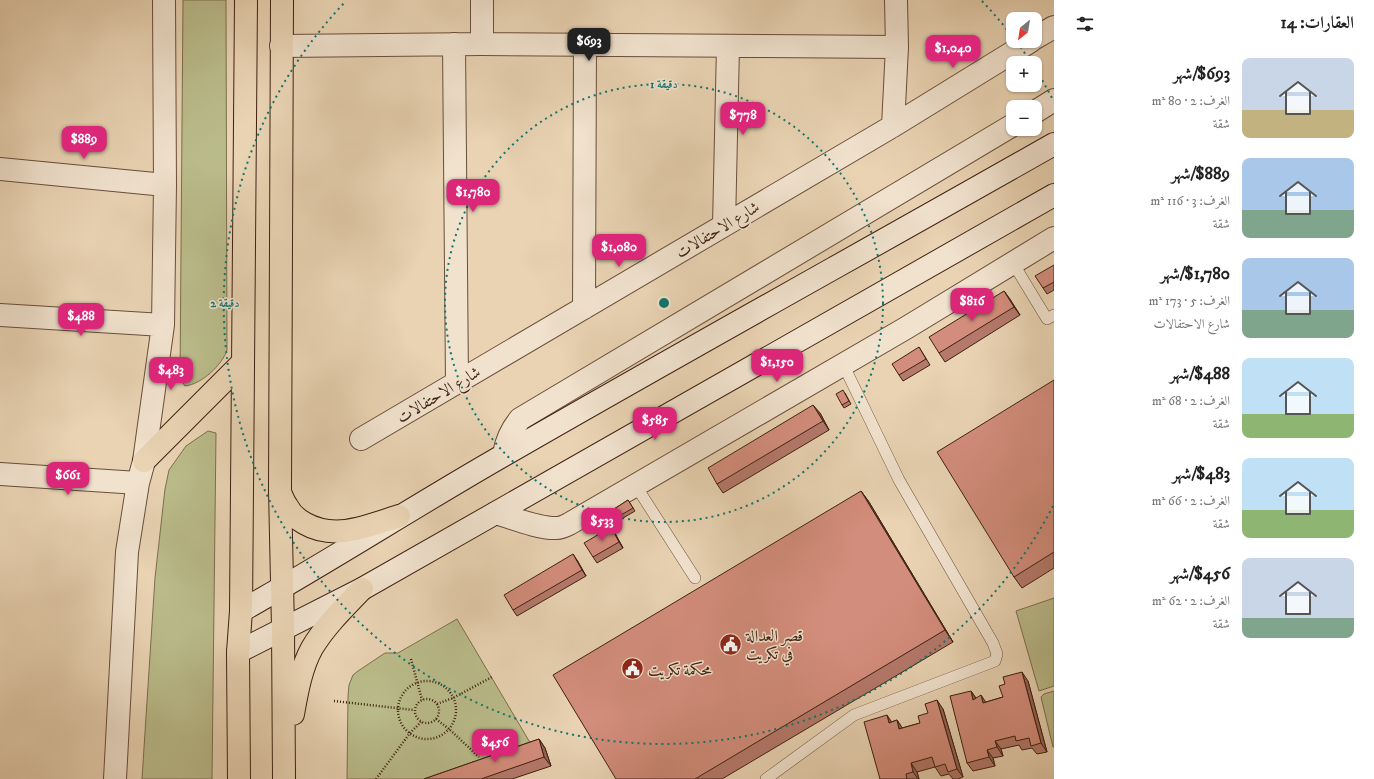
<!DOCTYPE html>
<html lang="ar">
<meta charset="utf-8">
<style>
body{margin:0;font-family:"IM FELL DW Pica",Amiri,serif;background:#f6f6f6;color:#222;direction:rtl;height:100vh;display:flex;flex-direction:column;font-size:15px;white-space:nowrap}
*{box-sizing:border-box;margin:0}
p{font-size:13px;color:#767676}
.icon{flex:none;width:22px;height:22px;fill:none;stroke:currentColor;stroke-width:2;stroke-linecap:round;stroke-linejoin:round}
.map{position:relative;flex:1;overflow:hidden;direction:ltr}
.details{display:flex;flex-direction:column;background:#fff;width:320px}
.details>*{flex:none}
.needle{width:26px;rotate:210deg}
.buttons{position:absolute;left:1006px;top:12px;display:grid;gap:8px}
.buttons a{display:grid;place-items:center;width:36px;height:36px;border-radius:8px;background:#fff;box-shadow:0 1px 3px #0004;font-size:20px}
.price{position:absolute;translate:-50% -34px;padding:0 9px;border-radius:8px;background:#db2777;color:#fff;font-size:13px;line-height:26px;filter:drop-shadow(0 1px 2px #0008)}
.price::after{content:'';position:absolute;left:50%;top:24px;width:12px;height:9px;margin-left:-6px;background:inherit;clip-path:polygon(0 0,100% 0,50% 100%)}
.price.on{background:#222;color:#fff}
ul{padding:0;list-style:none}
li{display:flex;align-items:center;gap:12px;height:100px;padding:0 20px}
li span{display:grid;place-items:center;flex:none;width:112px;height:80px;border-radius:8px;color:#555}
li>.icon{margin-inline-start:auto}
span .icon{width:48px;height:48px;fill:#fffc;stroke-width:1}
li b{font-size:17px}
h2{display:flex;justify-content:space-between;align-items:center;height:48px;padding:0 20px;font-size:17px}
main{display:flex;flex:1;min-height:0}
.map>svg:first-child{display:block}
.green{fill:#babb8a;stroke:#7c6e4e}
.lines{fill:none;stroke-linecap:round;stroke-linejoin:round}
.service-casing{stroke:#694e3a;stroke-width:12}
.minor-casing{stroke:#694e3a;stroke-width:24}
.secondary-casing{stroke:#3e2111;stroke-width:24}
.primary-casing{stroke:#3e2111;stroke-width:24}
.path{stroke:#3e2111;stroke-width:2.5;stroke-dasharray:1 2;stroke-linecap:butt}
.service{stroke:#f1e2ce;stroke-width:11}
.minor{stroke:#f1e2ce;stroke-width:22}
.secondary{stroke:#f1e2ce;stroke-width:22}
.primary{stroke:#e9d3b3;stroke-width:22}
.wall{fill:#b5796b;stroke:#3e2111}
.shaded-wall{fill:#946357;stroke:#3e2111}
.building{fill:#d38d7c;stroke:#3e2111}
.ring{fill:none;stroke:#0f766e;stroke-width:2;stroke-dasharray:2 4}
.labels{text-anchor:middle;stroke-width:3;stroke-linejoin:round;paint-order:stroke}
.street-label{font-size:16px;fill:#3e2111;stroke:#f1e2ce}
.poi-label{font-size:16px;fill:#3e2111;stroke:#f1e2ce;text-anchor:start}
.centre{fill:#0f766e;stroke:#f1e2ce;stroke-width:2}
.ring-label{font-size:12px;text-anchor:middle;font-weight:bold;fill:#0f766e;stroke:#f1e2ce;stroke-width:3;stroke-linejoin:round;paint-order:stroke}
</style>
<main>
<section class="details">
<h2>العقارات: 14<svg class="icon" aria-label="filters" viewBox="0 0 24 24"><path d="M4 7h16M4 17h16"/><circle cx="9" cy="7" r="2"/><circle cx="15" cy="17" r="2"/></svg></h2>
<ul>
<li><span style="background:linear-gradient(#c9d6e8 65%,#c2b280 0)"><svg class="icon" aria-label="home" viewBox="0 0 24 24"><path d="M3 11l9-7 9 7M6 9v11h12V9"/></svg></span><div><b>$693/شهر</b><p>الغرف: 2 · 80 m²</p><p>شقة</p></div></li>
<li><span style="background:linear-gradient(#a9c7e8 65%,#7fa58c 0)"><svg class="icon" aria-label="home" viewBox="0 0 24 24"><path d="M3 11l9-7 9 7M6 9v11h12V9"/></svg></span><div><b>$889/شهر</b><p>الغرف: 3 · 116 m²</p><p>شقة</p></div></li>
<li><span style="background:linear-gradient(#a9c7e8 65%,#7fa58c 0)"><svg class="icon" aria-label="home" viewBox="0 0 24 24"><path d="M3 11l9-7 9 7M6 9v11h12V9"/></svg></span><div><b>$1,780/شهر</b><p>الغرف: 5 · 173 m²</p><p>شارع الاحتفالات</p></div></li>
<li><span style="background:linear-gradient(#bfe0f5 70%,#8fb573 0)"><svg class="icon" aria-label="home" viewBox="0 0 24 24"><path d="M3 11l9-7 9 7M6 9v11h12V9"/></svg></span><div><b>$488/شهر</b><p>الغرف: 2 · 68 m²</p><p>شقة</p></div></li>
<li><span style="background:linear-gradient(#bfe0f5 65%,#8fb573 0)"><svg class="icon" aria-label="home" viewBox="0 0 24 24"><path d="M3 11l9-7 9 7M6 9v11h12V9"/></svg></span><div><b>$483/شهر</b><p>الغرف: 2 · 66 m²</p><p>شقة</p></div></li>
<li><span style="background:linear-gradient(#c9d6e8 75%,#7fa58c 0)"><svg class="icon" aria-label="home" viewBox="0 0 24 24"><path d="M3 11l9-7 9 7M6 9v11h12V9"/></svg></span><div><b>$456/شهر</b><p>الغرف: 2 · 62 m²</p><p>شقة</p></div></li>
</ul>
</section>
<div class="map">
<svg width="1054" height="779" viewBox="0 0 1054 779">
<rect width="100%" height="100%" fill="#e9d3b3"/>
<filter id="stains"><feTurbulence type="fractalNoise" baseFrequency=".005" numOctaves="4"/><feColorMatrix values="0 0 0 0 .2 0 0 0 0 .09 0 0 0 0 .02 0 0 0 .5 -.17"/></filter>
<radialGradient id="worn" r=".72"><stop offset=".6" stop-color="#630" stop-opacity="0"/><stop offset="1" stop-color="#630" stop-opacity=".3"/></radialGradient>
<path class="green" d="M183,0H226L227,350C222,365 202,384 185,386L180,379Z
M208,431L216,433L212,779H142L155,578L165,489L169,470L186,446Z
M1054,598V686L1039,691L1016,611Z
M457,619L535,751L455,779H347L348,696L349,685L353,675L358,671L385,653H398Z
M1054,691V747H1053L1041,697L1044,694Z"/>
<g class="lines">
<defs>
<path id="service" d="M1013,263L1047,319L1054,315
M636,486L695,578
M766,779L854,715L995,661L997,654L993,643L899,480L843,364"/>
<path id="minor" d="M1035,38L1054,27
M454,44L457,382
M482,44V0
M281,46L482,44L897,47
M1035,112L1054,100
M893,126L897,47L896,0
M0,169L165,185
M724,225L728,46
M584,308L585,45
M0,315L163,325
M361,439L893,126L1031,41
M504,454C506,441 511,430 520,419L1013,125
M0,474L138,483
M496,513C512,518 540,529 557,528C561,528 565,526 569,524L906,328L1054,238
M115,779L127,552L138,483L144,461L163,325L165,185L164,0"/>
<path id="secondary" d="M241,611C330,561 415,506 504,455C686,350 871,248 1054,144
M238,652L362,589L1054,195"/>
<path id="primary" d="M282,0L280,490L283,628L284,779
M144,461L243,362
M280,492C282,497 284,502 287,506C291,514 297,519 304,523C335,541 368,526 399,516
M293,714C297,692 301,668 312,648C325,626 344,608 362,589
M239,779L238,652L241,611L246,0"/>
</defs>
<use href="#service" class="service-casing"/>
<use href="#minor" class="minor-casing"/>
<use href="#secondary" class="secondary-casing"/>
<use href="#primary" class="primary-casing"/>
<path class="path" d="M411,659L422,700
M398 710a29 29 0 1 1 58 0a29 29 0 1 1-58 0Z
M415 711a12 12 0 1 1 24 0a12 12 0 1 1-24 0Z
M334,701L414,710
M437,704L453,698L492,677
M436,719L449,729L479,757
M376,779L410,733L421,722"/>
<use href="#service" class="service"/>
<use href="#minor" class="minor"/>
<use href="#secondary" class="secondary"/>
<use href="#primary" class="primary"/>
</g>
<path class="wall" d="M1054,265V290L1047,294L1043,288Z
M1004,291L1020,315L945,362L939,353Z
M919,347L930,365L903,381L899,375Z
M1054,380V568L1022,588L1014,577Z
M845,393L851,404L844,408L842,405Z
M820,413L829,430L723,493L717,484Z
M861,491L869,502L953,642L722,779H616Z
M628,500L635,511L618,521L611,511Z
M611,527L623,548L597,563L593,557Z
M577,560L586,576L517,616L513,610Z
M1028,681L1047,752L1037,754L1032,748L1022,750L1019,745L1001,749L1003,756L993,758L995,766L973,771L967,763L971,691L976,698L986,702L1003,697Z
M943,709L963,777L958,779H953L949,774L941,776L935,767L917,772L919,779H880L891,722L897,720L902,728L920,723Z
M539,739L545,748L551,766L512,779H424Z"/>
<path class="shaded-wall" d="M1004,291L1010,299L1020,315L1014,307Z
M813,405L820,413L829,430L823,421Z
M861,491L869,502L953,642L945,630Z
M611,527L615,533L623,548L619,542Z
M573,554L577,560L586,576L582,570Z
M1022,672L1028,681L1047,752L1041,743Z
M971,691L977,700H973Z
M981,695L987,704L983,703Z
M937,700L943,709L963,777L957,769Z
M887,715L893,724L889,723Z
M897,720L903,729H899Z
M539,739L545,748L551,766L544,757Z
M995,741L1001,749L1003,756L997,747Z
M987,750L993,758L995,766L989,757Z
M911,763L917,772L919,779H918L913,772Z"/>
<path class="building" d="M1054,265V282L1043,288L1035,276Z
M1004,291L1014,307L939,353L929,337Z
M919,347L926,359L899,375L892,364Z
M1054,380V552L1014,577L937,452Z
M843,390L849,401L842,405L836,394Z
M813,405L823,421L717,484L708,468Z
M861,491L945,630L695,779H616L553,675Z
M628,500L633,508L616,518L611,511Z
M611,527L619,542L593,557L584,543Z
M573,554L582,570L513,610L504,595Z
M1022,672L1041,743L1031,746L1029,738L1016,741L1015,736L995,741L997,747L987,750L989,757L967,763L950,696L971,691L973,700L981,695L983,703L1003,697L999,686L1005,684L1003,677Z
M937,700L957,769L948,772L945,764L935,767L932,757L911,763L913,772L906,774L907,779H880L864,722L887,715L889,723L897,720L899,729L920,723L918,716L928,713L925,704Z
M539,739L544,757L481,779H424Z"/>
<g class="ring">
<circle cx="664" cy="303" r="219"/>
<path d="M1053 506A439 439 0 1 1 346 1M982 1A439 439 0 0 1 1012 36M1017 42A439 439 0 0 1 1030 61M1036 70A439 439 0 0 1 1053 100"/>
</g>
<defs>
<symbol id="civic-disc" viewBox="-11 -11 22 22"><circle r="9.5" fill="#8f2418" stroke="#f1e2ce"/><path d="M-.6-6.5H3V-4.5H.6V-3L4-1V1h2V6H-6V1h2V-1L-.6-3ZM-1.2 2.5V6h2.4V2.5Z" fill="#fff"/></symbol>
</defs>
<g fill-rule="evenodd">
<use href="#civic-disc" x="718" y="632" width="25" height="25"/>
<use href="#civic-disc" x="620" y="656" width="25" height="25"/>
</g>
<g class="labels">
<g class="street-label">
<text transform="translate(717 229) rotate(-31)" y="6">شارع الاحتفالات</text>
<text transform="translate(438 394) rotate(-31)" y="6">شارع الاحتفالات</text>
</g>
<g class="poi-label">
<text x="746" y="641">قصر العدالة<tspan x="746" dy="18">في تكريت</tspan></text>
<text x="648" y="675">محكمة تكريت</text>
</g>
</g>
<circle cx="664" cy="303" r="6" class="centre"/>
<g class="ring-label">
<text x="664" y="88">1 دقيقة</text>
<text x="225" y="307">2 دقيقة</text>
</g>
<rect width="100%" height="100%" filter="url(#stains)"/>
<rect width="100%" height="100%" fill="url(#worn)"/>
</svg>
<div class="buttons">
<a><svg class="needle" viewBox="-14 -14 28 28"><path d="M0-13l5 13h-10z" fill="#e53935"/><path d="M0 13l5-13h-10z" fill="#767676"/></svg></a>
<a>+</a>
<a>−</a>
</div>
<b class="price on" style="left:589px;top:62px">$693</b>
<b class="price" style="left:953px;top:69px">$1,040</b>
<b class="price" style="left:743px;top:136px">$778</b>
<b class="price" style="left:84px;top:160px">$889</b>
<b class="price" style="left:473px;top:213px">$1,780</b>
<b class="price" style="left:619px;top:268px">$1,080</b>
<b class="price" style="left:972px;top:322px">$816</b>
<b class="price" style="left:81px;top:337px">$488</b>
<b class="price" style="left:777px;top:383px">$1,150</b>
<b class="price" style="left:171px;top:391px">$483</b>
<b class="price" style="left:655px;top:441px">$585</b>
<b class="price" style="left:68px;top:496px">$661</b>
<b class="price" style="left:602px;top:542px">$533</b>
<b class="price" style="left:495px;top:763px">$456</b>
</div>
</main>
